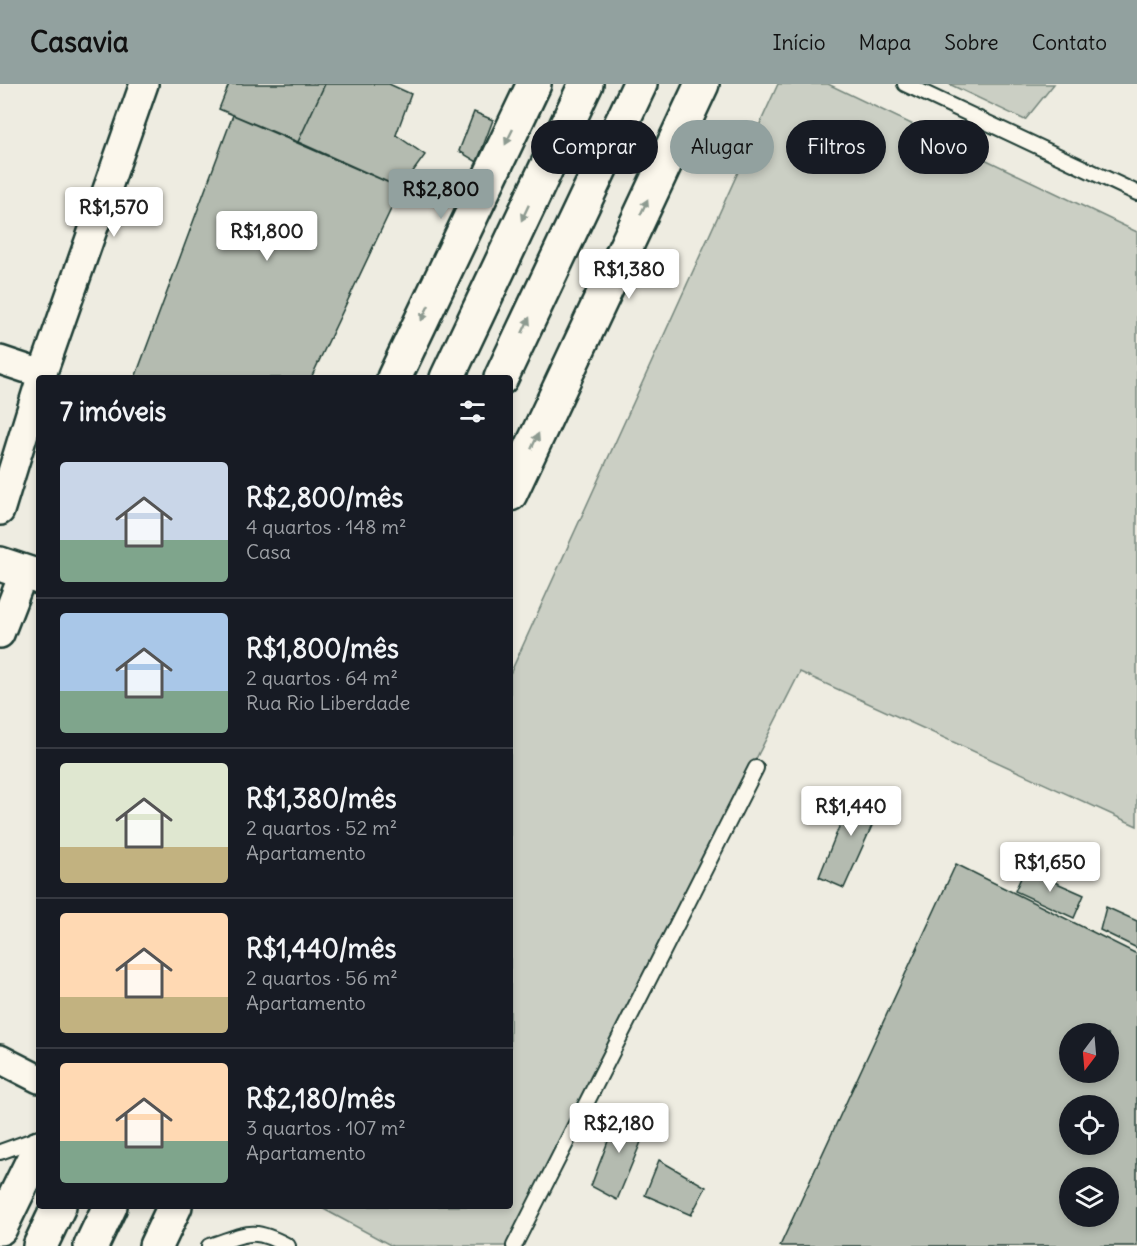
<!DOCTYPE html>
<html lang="pt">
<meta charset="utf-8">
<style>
body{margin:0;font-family:Delius,sans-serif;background:#242831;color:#f1f3f6;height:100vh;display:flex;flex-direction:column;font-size:22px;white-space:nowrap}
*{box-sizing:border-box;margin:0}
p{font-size:20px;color:#9ea1a6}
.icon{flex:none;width:33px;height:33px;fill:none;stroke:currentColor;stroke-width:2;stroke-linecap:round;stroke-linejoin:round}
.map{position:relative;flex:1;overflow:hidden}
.panel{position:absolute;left:36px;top:291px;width:477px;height:834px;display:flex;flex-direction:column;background:#171b24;border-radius:6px;box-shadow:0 3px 9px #0003}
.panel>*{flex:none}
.hud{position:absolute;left:531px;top:36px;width:516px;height:54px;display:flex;gap:12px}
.needle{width:39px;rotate:196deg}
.tools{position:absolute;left:1059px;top:939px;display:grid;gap:12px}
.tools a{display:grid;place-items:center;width:60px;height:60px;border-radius:50%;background:#171b24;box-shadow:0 3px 9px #0003;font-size:30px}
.price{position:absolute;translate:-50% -51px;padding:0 14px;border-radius:6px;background:#fff;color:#222;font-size:20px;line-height:39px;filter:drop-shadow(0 2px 3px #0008)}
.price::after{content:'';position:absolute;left:50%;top:36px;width:18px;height:14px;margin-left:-9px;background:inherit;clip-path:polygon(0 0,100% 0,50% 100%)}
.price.active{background:#92a19f;color:#111}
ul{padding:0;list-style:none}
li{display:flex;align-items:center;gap:18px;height:150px;padding:0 24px}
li+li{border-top:2px solid #363941}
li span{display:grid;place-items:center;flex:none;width:168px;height:120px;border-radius:6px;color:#555}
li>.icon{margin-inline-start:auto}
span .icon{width:72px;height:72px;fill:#fffc;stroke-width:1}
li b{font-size:26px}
h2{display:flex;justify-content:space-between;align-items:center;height:72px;padding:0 24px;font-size:26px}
.chip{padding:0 21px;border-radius:27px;background:#171b24;box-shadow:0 3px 9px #0003;font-size:21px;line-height:54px}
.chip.active{background:#92a19f;color:#111}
header{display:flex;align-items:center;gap:36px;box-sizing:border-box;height:84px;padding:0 30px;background:#92a19f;color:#111}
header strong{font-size:28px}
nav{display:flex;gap:33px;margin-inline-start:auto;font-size:21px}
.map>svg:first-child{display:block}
.green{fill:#cbcfc4;stroke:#75867c;stroke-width:1.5}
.building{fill:#b4bbb0;stroke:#1f3d34;stroke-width:1.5;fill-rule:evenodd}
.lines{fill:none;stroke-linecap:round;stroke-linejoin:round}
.service-casing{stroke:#1f3d34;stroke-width:18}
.minor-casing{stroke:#1f3d34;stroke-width:32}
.tertiary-casing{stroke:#1f3d34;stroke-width:38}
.secondary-casing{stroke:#1f3d34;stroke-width:38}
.trunk-casing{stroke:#1f3d34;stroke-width:38}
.service{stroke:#fbf7ec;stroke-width:14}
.minor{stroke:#fbf7ec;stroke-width:27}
.tertiary{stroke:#fbf7ec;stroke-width:33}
.secondary{stroke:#fbf7ec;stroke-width:33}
.trunk{stroke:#fbf7ec;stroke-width:33}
.oneway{fill:#8d9a90}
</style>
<header>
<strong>Casavia</strong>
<nav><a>Início</a><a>Mapa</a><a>Sobre</a><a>Contato</a></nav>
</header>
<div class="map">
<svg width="1137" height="1162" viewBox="0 0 1137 1162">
<rect width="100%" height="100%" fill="#eeece1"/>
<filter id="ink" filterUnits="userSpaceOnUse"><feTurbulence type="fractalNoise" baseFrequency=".0167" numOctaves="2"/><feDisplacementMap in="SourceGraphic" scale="12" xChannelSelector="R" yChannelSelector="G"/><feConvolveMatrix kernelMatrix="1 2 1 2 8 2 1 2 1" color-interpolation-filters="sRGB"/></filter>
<g filter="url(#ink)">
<path class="green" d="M778,0H828L1137,148V742L800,588L509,1162H392L318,1122H510V590Z
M949,0H1054L1025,36Z"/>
<path class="building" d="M229,0H325L298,58L219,25Z
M325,0H389L411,10L396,51L425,71L401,104L298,58Z
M474,28L493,36L477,78L459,67Z
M233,31L401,104L311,294H135Z
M855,703L883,717L844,804L819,793Z
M956,780L1137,870V1162H780ZM1070,950H1108V988H1070ZM1070,1022H1108V1060H1070ZM1070,1094H1108V1132H1070Z
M1025,785L1084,811L1074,834L1015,807Z
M1106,823L1137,837V864L1100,846Z
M621,1023L648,1041L617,1116L591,1102Z
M659,1076L706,1103L691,1131L645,1111Z"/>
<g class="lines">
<defs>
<path id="service" d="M905,0L1137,109
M0,1068L39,1054
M209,1162C247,1150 251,1142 288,1162
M514,1162L756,684"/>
<path id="minor" d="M0,276L42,290
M41,294L144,0
M0,427L39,300
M0,550L24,488
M0,975L39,995"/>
<path id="tertiary" d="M0,480L39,493"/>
<path id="secondary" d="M394,294L534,0
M510,410L702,0
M0,1144L39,1064
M156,1162L175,1122"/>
<path id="trunk" d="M447,294L586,0
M501,294L640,0
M40,1162L59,1122
M91,1162L110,1122"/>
</defs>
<use href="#service" class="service-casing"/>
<use href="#minor" class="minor-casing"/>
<use href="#tertiary" class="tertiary-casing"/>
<use href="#secondary" class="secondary-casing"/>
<use href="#trunk" class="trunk-casing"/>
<use href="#service" class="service"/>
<use href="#minor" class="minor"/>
<use href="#tertiary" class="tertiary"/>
<use href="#secondary" class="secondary"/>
<use href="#trunk" class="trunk"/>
</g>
<defs><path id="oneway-solid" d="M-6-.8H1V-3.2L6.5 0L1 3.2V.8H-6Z" transform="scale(1.5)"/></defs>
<g class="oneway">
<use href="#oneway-solid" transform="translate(509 53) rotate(116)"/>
<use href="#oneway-solid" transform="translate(644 123) rotate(-65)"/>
<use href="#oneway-solid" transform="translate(525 129) rotate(115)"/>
<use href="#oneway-solid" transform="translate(425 229) rotate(116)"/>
<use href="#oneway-solid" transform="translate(526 241) rotate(-65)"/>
<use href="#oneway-solid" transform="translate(535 357) rotate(-65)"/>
</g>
</g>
</svg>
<div class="tools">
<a><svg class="needle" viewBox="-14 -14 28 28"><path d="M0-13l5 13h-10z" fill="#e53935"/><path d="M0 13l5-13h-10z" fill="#9ea1a6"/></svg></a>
<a><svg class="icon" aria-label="locate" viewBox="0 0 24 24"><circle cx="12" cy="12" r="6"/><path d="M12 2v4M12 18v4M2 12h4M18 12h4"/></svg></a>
<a><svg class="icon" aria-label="layers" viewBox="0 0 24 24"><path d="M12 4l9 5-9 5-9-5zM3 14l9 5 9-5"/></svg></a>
</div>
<b class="price active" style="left:441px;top:136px">R$2,800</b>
<b class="price" style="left:114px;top:154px">R$1,570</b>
<b class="price" style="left:267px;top:178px">R$1,800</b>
<b class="price" style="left:629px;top:216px">R$1,380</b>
<b class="price" style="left:851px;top:753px">R$1,440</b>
<b class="price" style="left:1050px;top:809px">R$1,650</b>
<b class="price" style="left:619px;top:1070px">R$2,180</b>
<div class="hud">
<a class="chip">Comprar</a>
<a class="chip active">Alugar</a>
<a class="chip">Filtros</a>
<a class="chip">Novo</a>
</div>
<section class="panel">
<h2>7 imóveis<svg class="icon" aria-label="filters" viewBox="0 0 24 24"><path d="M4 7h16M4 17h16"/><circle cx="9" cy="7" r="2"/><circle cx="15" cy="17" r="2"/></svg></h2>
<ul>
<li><span style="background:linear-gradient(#c9d6e8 65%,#7fa58c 0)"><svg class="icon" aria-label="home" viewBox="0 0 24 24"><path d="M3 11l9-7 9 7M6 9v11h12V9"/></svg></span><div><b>R$2,800/mês</b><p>4 quartos · 148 m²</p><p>Casa</p></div></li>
<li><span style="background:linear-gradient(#a9c7e8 65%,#7fa58c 0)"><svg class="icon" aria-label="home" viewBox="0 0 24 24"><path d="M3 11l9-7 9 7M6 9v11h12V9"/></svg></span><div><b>R$1,800/mês</b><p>2 quartos · 64 m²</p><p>Rua Rio Liberdade</p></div></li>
<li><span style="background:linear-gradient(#dfe7d0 70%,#c2b280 0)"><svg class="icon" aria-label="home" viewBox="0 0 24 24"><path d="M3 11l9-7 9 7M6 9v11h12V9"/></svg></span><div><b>R$1,380/mês</b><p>2 quartos · 52 m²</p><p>Apartamento</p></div></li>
<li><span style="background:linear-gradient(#ffd9b3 70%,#c2b280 0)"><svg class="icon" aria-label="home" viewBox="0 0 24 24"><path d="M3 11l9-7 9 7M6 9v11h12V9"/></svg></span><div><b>R$1,440/mês</b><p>2 quartos · 56 m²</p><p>Apartamento</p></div></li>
<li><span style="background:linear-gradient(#ffd9b3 65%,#7fa58c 0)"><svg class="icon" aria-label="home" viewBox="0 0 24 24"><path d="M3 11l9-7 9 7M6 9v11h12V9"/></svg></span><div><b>R$2,180/mês</b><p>3 quartos · 107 m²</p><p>Apartamento</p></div></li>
</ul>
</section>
</div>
